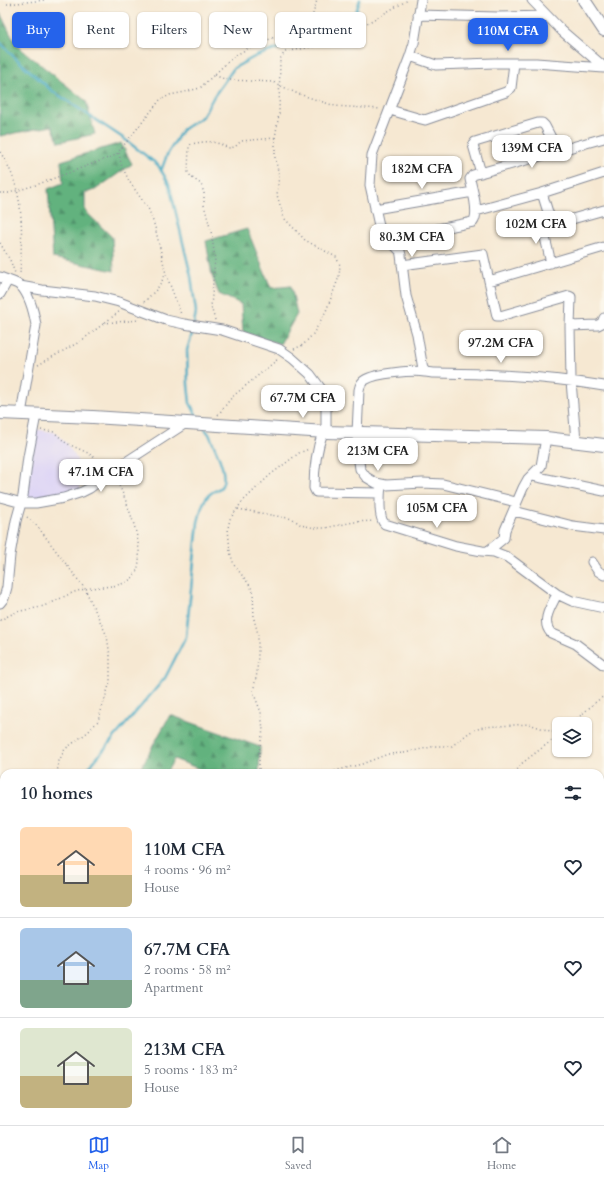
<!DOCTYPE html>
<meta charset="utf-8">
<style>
body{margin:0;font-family:Cardo,serif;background:#f2f2f3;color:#1f2937;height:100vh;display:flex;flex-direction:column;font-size:15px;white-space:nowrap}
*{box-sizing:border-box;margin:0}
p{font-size:13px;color:#747a83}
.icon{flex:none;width:22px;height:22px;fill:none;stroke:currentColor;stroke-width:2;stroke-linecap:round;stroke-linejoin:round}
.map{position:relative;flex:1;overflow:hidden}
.panel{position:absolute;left:0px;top:769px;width:604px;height:356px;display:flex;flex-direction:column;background:#fff;border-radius:12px 12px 0 0;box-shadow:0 1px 3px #0004}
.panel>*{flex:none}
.top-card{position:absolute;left:12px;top:12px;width:400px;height:36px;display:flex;gap:8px}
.tools{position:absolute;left:552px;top:717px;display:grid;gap:8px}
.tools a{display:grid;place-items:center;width:40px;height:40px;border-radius:6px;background:#fff;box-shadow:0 1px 3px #0004;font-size:20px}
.price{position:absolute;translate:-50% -34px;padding:0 9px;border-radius:8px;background:#fff;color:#222;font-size:13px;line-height:26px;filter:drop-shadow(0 1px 2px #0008)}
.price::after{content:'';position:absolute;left:50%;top:24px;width:12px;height:9px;margin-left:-6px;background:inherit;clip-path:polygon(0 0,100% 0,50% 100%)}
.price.current{background:#2563eb;color:#fff}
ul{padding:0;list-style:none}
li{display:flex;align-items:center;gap:12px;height:100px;padding:0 20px}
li+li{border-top:1px solid #e0e1e3}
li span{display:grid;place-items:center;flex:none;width:112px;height:80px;border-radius:6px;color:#555}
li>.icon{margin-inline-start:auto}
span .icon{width:48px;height:48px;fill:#fffc;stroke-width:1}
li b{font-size:17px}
h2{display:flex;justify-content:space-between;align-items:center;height:48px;padding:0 20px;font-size:17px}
.pill{padding:0 14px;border-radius:6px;background:#fff;box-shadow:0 1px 3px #0004;font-size:14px;line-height:36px}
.pill.current{background:#2563eb;color:#fff}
.dock{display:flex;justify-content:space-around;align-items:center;height:56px;border-top:1px solid #e0e1e3;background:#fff;font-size:11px;color:#747a83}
.dock a{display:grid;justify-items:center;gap:2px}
.dock .current{color:#2563eb}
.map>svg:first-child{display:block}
.built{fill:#ded5f5}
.forest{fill:url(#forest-firs);stroke:#3e706e}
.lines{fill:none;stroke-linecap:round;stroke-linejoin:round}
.stream{stroke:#43a9c3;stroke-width:2.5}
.minor-casing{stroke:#888c98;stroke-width:11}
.tertiary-casing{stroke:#888c98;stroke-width:14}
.path{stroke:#888c98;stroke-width:1.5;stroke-dasharray:1 3;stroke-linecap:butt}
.minor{stroke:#fff;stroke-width:9}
.tertiary{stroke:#fff;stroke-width:12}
</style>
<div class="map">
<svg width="604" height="1125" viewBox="0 0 604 1125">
<defs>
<pattern id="forest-firs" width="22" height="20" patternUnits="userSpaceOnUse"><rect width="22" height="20" fill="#62b27e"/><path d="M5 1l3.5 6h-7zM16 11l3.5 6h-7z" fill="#50916a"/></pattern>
</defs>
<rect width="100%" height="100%" fill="#fbf7ec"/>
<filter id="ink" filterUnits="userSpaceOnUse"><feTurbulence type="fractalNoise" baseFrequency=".025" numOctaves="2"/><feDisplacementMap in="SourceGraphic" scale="8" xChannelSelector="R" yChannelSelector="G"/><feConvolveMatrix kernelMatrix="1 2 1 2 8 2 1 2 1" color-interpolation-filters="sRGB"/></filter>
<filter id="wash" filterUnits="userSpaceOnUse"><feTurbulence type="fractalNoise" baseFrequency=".012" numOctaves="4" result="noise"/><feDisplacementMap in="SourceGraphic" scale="16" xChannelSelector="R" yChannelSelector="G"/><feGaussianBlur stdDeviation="0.9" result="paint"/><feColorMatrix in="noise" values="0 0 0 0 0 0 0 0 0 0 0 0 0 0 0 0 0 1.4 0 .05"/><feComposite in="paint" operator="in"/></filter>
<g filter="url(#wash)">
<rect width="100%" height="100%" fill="#f6e8d2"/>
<path class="built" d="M34,429L54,432L66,443L77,459L81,495L25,502Z"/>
<path class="forest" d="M0,13L16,45L86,101L95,134L59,142L52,126L0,136Z
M121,143L132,164L95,190L85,193V211L112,237L114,271L53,258L48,189L63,183L61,161Z
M247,229L271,288L291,286L297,314L280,344L243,332L241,304L219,294L212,276L206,241Z
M170,715L260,747L259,773H210L174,759L166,773H138Z"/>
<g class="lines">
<path class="stream" d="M0,42L11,54L51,90L123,138L158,165L169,184L191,276L196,312L194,323
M161,171L167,155L182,130L203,116L214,96L234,68L256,56L292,44L320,40L341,28L355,15L360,0
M194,328L187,350L188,385L190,403L199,420
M84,773L165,678L186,637L198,522C201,512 202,500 210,494C213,491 218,490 221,487C230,476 214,446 209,434L205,429
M604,887L602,891L604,894
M600,915L604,913
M129,1121L131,1125
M268,1121L269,1125"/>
</g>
</g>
<g filter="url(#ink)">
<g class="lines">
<defs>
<path id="minor" d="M421,0L414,43L410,56L372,155L370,185L380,230L400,251L401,255L406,296L417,334L423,369L426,372
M532,0L562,31L604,67
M418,15L498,17L547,16
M410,56L436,65L494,63H536L604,68
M390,110L421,119L425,120L506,92L511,88L514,63
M481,173L473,145L475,142L538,123H542L545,126L558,151
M542,193L552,225
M375,209L473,192
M476,211L542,193L604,173
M388,239L473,222C480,213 472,190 470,179L473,175L604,138
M551,263L543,229L544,227L604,210
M402,265L483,254L497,316H500L569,296L571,297L570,326
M0,277C6,280 16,282 21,286C30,296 34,313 36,325L21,414
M489,281L604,247
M20,286L42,290L95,296L119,302L166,320L184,324L222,330L279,349L292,358L310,374L324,393L326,399V432
M0,294L8,280
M323,432C316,451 314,468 314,488L316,492L380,493
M576,441L571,381L570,326L598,325L602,323L604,318
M533,476L604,491
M381,485C380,494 378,519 385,524L456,546L482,551L494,552L507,557L557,594L572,601L604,608
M0,497L22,503H36L64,498L82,492L90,488L112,471L186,423
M516,502L443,484L423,483L386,485L376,483L366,477L360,469L358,454L357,433L359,390C360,385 361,382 365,380C376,373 413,370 425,372C428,372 431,373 434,373C491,373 548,377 604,386
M514,511L573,526L604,530
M488,551L504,538L505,530L523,488L528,479L541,466L546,438
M592,562L598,571L604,575
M557,594C552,605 540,621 551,633L576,644L604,665
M0,603L4,598L7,587L10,555L16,521L23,496L28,457L36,415"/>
<path id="tertiary" d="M584,0L604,30
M0,413L93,417L326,432L546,438L604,445"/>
</defs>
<use href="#minor" class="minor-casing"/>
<use href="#tertiary" class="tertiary-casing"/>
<path class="path" d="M7,4L45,0
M215,75L221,78L230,80L273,82L296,93L335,106L381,109
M0,152C26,191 22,230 20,275
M119,153L121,164L129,181L149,210L155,227L166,274L181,314
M0,193H9L36,185L116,155L160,100L170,95L185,92L200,88L234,56L247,49L277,36L307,22L313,14L317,0
M0,243L10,260L15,273
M144,302L157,289L166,274
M215,320L211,307L215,258L211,231L204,205V193L201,184L191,177L188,172L189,147L191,144C206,141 215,140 228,148L235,147L241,141L275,138
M104,323L140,320
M294,349L303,345L313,334L326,311L339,277L340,265L336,257L305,240L284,218L277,195L279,175L275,158V138L279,114L280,59L285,52L316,46L337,40L408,0
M38,365L81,341L120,311
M218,415L232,397L278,359
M41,430L54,432L66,443L88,453L105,466
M238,509L293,519L301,525L315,528H325L354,522L374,521
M27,517L38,527L85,589L107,636L110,656V682L98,721L88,732L65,749L59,761L57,773
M0,620C5,618 11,614 17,612C26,609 37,609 46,605C60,600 71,591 86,589C99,586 116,588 128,581C155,566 126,499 116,479
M571,724L597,701L604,696
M259,773V752L263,730L261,712L253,692L257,673L258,654V634L254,619L253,591L249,584L234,565L230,552L228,528L230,519L242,502L270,475L299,453L309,449
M327,773L362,764L388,754L404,753L436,746H452L470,732L483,727L529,724L559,734
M515,773L521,764L559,735
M0,917H4
M0,926L4,928
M0,952L4,944
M0,1013L4,1014
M0,1020L4,1022
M83,1125V1121"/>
<use href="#minor" class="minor"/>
<use href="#tertiary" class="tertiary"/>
</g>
</g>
</svg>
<div class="tools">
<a><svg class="icon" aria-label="layers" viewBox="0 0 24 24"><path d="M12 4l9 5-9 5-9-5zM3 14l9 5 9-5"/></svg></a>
</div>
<b class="price current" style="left:508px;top:52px">110M CFA</b>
<b class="price" style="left:532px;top:169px">139M CFA</b>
<b class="price" style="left:422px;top:190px">182M CFA</b>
<b class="price" style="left:536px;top:245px">102M CFA</b>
<b class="price" style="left:412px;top:258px">80.3M CFA</b>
<b class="price" style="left:501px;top:364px">97.2M CFA</b>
<b class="price" style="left:303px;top:419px">67.7M CFA</b>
<b class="price" style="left:378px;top:472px">213M CFA</b>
<b class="price" style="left:101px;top:493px">47.1M CFA</b>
<b class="price" style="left:437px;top:529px">105M CFA</b>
<div class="top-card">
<a class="pill current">Buy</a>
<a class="pill">Rent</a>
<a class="pill">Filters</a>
<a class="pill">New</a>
<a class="pill">Apartment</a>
</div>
<section class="panel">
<h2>10 homes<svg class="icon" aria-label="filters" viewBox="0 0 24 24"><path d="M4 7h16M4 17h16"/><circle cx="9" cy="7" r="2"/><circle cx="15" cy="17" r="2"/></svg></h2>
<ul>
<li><span style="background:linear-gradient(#ffd9b3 60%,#c2b280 0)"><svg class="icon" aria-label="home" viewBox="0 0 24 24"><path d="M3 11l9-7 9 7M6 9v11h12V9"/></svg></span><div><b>110M CFA</b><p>4 rooms · 96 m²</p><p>House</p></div><svg class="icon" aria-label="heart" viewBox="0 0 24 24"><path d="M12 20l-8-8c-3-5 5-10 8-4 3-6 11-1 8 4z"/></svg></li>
<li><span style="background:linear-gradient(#a9c7e8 65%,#7fa58c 0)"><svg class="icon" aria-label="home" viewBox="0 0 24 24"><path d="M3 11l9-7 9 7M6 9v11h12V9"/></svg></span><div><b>67.7M CFA</b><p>2 rooms · 58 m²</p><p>Apartment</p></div><svg class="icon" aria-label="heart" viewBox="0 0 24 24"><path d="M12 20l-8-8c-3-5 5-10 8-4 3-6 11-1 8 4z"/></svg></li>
<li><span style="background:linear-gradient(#dfe7d0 60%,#c2b280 0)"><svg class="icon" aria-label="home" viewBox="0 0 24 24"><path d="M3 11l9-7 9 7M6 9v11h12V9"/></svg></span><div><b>213M CFA</b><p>5 rooms · 183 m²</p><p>House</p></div><svg class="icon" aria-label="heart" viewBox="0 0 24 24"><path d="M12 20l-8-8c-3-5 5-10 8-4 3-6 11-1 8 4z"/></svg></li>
</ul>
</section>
</div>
<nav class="dock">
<a class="current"><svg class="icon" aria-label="map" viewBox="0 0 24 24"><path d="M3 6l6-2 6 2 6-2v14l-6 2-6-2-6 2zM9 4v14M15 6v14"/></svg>Map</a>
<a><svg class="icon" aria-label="saved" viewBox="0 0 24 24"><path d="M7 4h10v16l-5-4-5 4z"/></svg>Saved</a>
<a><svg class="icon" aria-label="home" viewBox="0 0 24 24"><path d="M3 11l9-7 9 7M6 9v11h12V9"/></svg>Home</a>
</nav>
